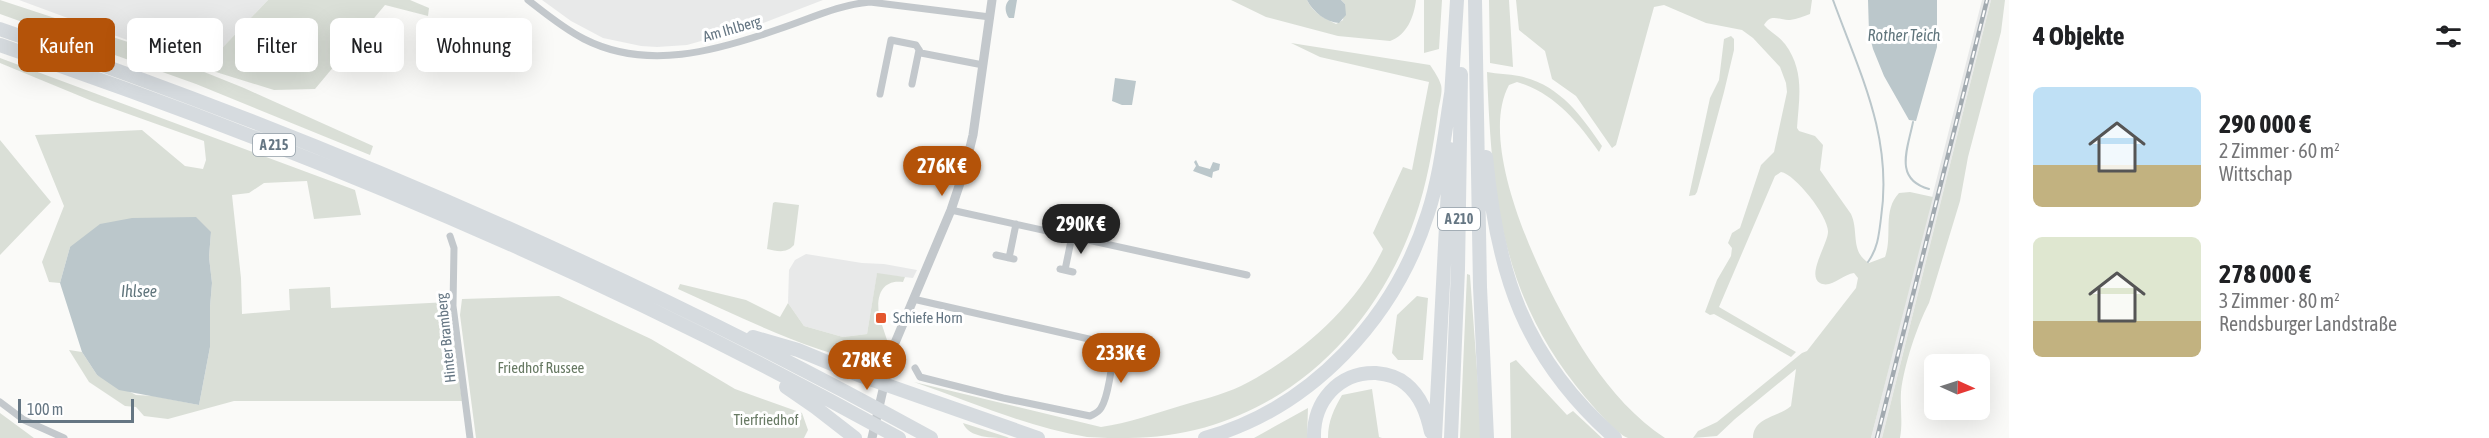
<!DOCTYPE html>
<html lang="de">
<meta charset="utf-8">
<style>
body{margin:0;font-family:"Asap Condensed",sans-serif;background:#f2f2f2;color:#202124;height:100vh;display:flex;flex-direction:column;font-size:22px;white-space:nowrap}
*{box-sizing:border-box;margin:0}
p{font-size:20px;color:#757577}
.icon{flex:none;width:33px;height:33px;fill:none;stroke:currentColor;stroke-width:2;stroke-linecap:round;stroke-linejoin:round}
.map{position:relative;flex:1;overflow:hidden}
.panel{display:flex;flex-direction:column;background:#fff;width:480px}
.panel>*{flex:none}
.top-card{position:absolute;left:18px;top:18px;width:570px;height:54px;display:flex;gap:12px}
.needle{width:39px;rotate:93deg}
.fabs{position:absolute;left:1924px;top:354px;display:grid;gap:12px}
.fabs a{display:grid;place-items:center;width:66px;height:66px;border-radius:9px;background:#fff;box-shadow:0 6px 24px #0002;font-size:30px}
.scale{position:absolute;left:18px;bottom:15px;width:116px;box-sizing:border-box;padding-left:6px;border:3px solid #657683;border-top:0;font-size:16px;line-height:21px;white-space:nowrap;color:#657683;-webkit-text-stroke:4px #fff;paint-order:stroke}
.price{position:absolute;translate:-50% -51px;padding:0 14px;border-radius:21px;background:#b45309;color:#fff;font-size:20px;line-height:39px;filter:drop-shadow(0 2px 3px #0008)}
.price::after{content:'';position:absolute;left:50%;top:36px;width:18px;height:14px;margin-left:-9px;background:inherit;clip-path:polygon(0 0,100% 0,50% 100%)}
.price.selected{background:#222;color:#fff}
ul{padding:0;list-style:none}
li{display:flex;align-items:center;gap:18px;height:150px;padding:0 24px}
li span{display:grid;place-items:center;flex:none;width:168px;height:120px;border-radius:9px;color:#555}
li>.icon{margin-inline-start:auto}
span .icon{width:72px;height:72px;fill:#fffc;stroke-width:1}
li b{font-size:26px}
h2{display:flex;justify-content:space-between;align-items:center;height:72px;padding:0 24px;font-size:26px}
.pill{padding:0 21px;border-radius:9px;background:#fff;box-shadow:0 6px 24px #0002;font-size:21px;line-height:54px}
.pill.selected{background:#b45309;color:#fff}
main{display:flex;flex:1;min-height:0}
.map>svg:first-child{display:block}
.built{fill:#e8e9e9}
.green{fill:#dadfd7}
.water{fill:#bbc7cb}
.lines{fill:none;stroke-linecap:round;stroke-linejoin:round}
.stream{stroke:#bbc7cb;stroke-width:2}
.minor{stroke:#c3c8cc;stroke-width:7}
.tertiary{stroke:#c3c8cc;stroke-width:9}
.motorway{stroke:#d6dbdf;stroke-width:14}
.rail-casing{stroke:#a2aab0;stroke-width:4.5}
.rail{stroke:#fff;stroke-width:2;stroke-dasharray:7;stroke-linecap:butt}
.poi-dot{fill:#e4572e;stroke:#fff;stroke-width:2}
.labels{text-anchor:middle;stroke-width:6;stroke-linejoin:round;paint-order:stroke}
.shield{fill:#fff;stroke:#939fa8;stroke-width:1.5}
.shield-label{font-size:14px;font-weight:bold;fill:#657683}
.street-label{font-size:15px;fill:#657683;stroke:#fff}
.poi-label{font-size:15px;fill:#657683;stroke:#fff;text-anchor:start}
.park-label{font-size:15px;fill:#687a64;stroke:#fff}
.water-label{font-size:16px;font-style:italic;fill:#60757c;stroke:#fff}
</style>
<main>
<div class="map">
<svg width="2009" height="438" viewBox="0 0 2009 438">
<rect width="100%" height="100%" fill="#fafaf8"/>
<path class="built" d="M19,0H268L203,68Z
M542,0H823L761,24L687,45L657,47L641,46L603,38L571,21Z
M1982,0H1991L1882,438H1871Z
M806,254L862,263L884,264L917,270L913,278L877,274L867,334L843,337L804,326L788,303L789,270L795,260Z"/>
<path class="green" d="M0,0L137,45L244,88L373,146L370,155L196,84L0,14Z
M268,0H410L429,8L428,16L385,5L315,89L274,90L203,68Z
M1231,0H1307C1313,13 1324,18 1336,24L1343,20L1345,4L1341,0H1416C1414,17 1407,35 1390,41L1338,36L1266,17Z
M1424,0H1442L1439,49L1424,53Z
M1489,0H1509L1513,67L1490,63Z
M1516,0H1812L1810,14C1804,16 1797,19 1790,20C1780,21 1771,12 1764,25C1770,32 1779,36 1785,44C1805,71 1799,98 1797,128L1799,131L1815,136L1823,145L1820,170L1851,214C1859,231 1850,252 1869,263L1885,257C1893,236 1882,211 1899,193L1910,192L1933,197L1871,438H1753C1753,417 1779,417 1791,406L1796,369L1735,419L1717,436L1693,438L1698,431L1717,422L1802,353L1807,351L1856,288L1858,278L1854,273C1843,274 1831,289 1820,283C1806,276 1828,243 1828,232C1829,217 1795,174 1781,172L1775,176L1719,307L1796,352L1791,357L1714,314L1710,315L1705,312L1717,280L1731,256L1732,248L1728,243L1732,233L1740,228L1761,165L1774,152L1787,92L1786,83L1780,67L1753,38L1742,30L1706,23L1664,5L1654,7L1616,145L1612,148L1576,96L1552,79L1545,51L1519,30Z
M1991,0H2005L2001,32L1968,157L1960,201L1929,303C1917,326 1904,365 1901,392C1900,407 1903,422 1900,438H1882Z
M1731,36L1734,39V50L1724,92L1697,192L1695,195L1689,196L1710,98L1719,80L1724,39Z
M1291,43L1430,65C1434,71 1439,78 1441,85C1443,92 1439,104 1438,112C1433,148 1427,184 1415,218C1372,344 1264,438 1128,438C1115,438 1101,438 1087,437C1028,427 971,402 914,382L1101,427C1128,423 1154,414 1180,406C1200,400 1222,395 1241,386C1297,358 1356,307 1383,249L1373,233L1403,167L1412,170L1429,82L1320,57Z
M0,58L355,190L361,215L314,219L307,181L264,183L249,193L232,195L241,278L242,314L290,310L289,289L330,287L331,308L449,302L462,401H234L168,419L144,416L136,407L125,406L89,382L69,350L82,352L97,375L136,395L154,396L199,405L210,347V307L212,283L209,257L211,232L70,247L60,283L49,282L42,262L64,206L35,135L142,130L185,166L203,169L206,160L204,141L92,101L0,63Z
M1487,72C1498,74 1508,74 1519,76C1559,84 1581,115 1602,146L1599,152C1577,121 1554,93 1517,82L1509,85C1473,151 1553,306 1592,363C1611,391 1636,419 1665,438C1654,438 1639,438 1628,438C1616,434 1594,407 1585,397C1501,297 1492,198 1487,72Z
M0,140L51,202L0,255Z
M775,202L799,205L794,245C786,254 777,251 767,249L773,203Z
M877,273L905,277L903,282C882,279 876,296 879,314L876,315L878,323L881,322L887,340L878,365C808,352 743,318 678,289L680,284L746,300L780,317L788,303L804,326L843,337L867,334Z
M1467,274L1470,275L1482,438H1460Z
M559,296L651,339L735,389L802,413L808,430L804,438H476L460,315L462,299Z
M1417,296L1428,298L1423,360H1398L1392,353L1397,315Z
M1516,360L1567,415L1573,411L1602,438H1511L1510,363Z
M1372,389L1379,437L1382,438H1328C1328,421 1334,409 1342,395Z
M1308,408L1307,438H1254Z
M0,413L34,438H0Z
M963,423L1007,437L1009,438C992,438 969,438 963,423Z"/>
<path class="water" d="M1009,0H1017L1014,18H1009C1005,13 1004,5 1009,0Z
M1307,0H1341L1345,4L1346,15L1339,23C1326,22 1313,12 1307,0Z
M1868,0H1937V47L1916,121L1909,120L1884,76L1873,49L1869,33Z
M1115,78L1136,81L1132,105H1122L1112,101Z
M1196,160L1199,166L1210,169L1213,162L1220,164L1219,170L1213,172L1212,178L1193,171L1196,166L1194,162Z
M196,217L211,232L209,257L212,283L210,307V347L199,405L119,390L97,375L82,352L60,283L70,247L100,224L132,218Z"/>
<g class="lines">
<path class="stream" d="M1833,0C1860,74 1893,137 1881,218C1879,234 1878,248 1868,262
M1913,122C1908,148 1893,179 1929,189"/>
<path class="minor" d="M528,0C546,14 564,29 584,39C647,71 716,51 779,29C810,19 837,5 870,2L990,17
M912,84L919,50
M880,94L891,40L916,45L921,53L983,65
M951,210L1247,275
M450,236L454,248L453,306L470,438
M996,255L1014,259
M1009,258L1016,224
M1060,269L1073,272
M1065,270L1072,236
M913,299L1102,342C1106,344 1110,347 1111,352C1114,363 1107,399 1101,408C1098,413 1094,414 1090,416L1003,398L920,377L915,368
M0,402L24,420L64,438"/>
<path class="tertiary" d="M872,438L892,350L951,210L965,168L973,135L992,0"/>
<path class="motorway" d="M1475,0L1480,287L1487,438
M0,29C321,139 634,274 931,438
M0,45C309,150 613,279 899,438
M1451,97L1457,0
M1486,157C1497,274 1524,358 1615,438
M753,337L798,350L861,376L1038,438
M786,387L815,407L855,438
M1205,438C1312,408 1395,318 1428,213C1441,173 1445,130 1452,88
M1314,438C1313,402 1338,372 1376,373C1387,374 1398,377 1406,384C1421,396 1427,414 1431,432
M1435,438L1450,149
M1451,438L1458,269L1461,74"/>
<defs>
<path id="rail" d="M1877,438L1987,0"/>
</defs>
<use href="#rail" class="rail-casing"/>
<use href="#rail" class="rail"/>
</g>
<rect class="poi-dot" x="875" y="312" width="12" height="12" rx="3"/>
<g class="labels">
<g class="shield">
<rect x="253" y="134" width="42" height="22" rx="4.5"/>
<rect x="1438" y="208" width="42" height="22" rx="4.5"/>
</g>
<g class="shield-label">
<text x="274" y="150">A 215</text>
<text x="1459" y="224">A 210</text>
</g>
<g class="street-label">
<text transform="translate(732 29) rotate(-16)" y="5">Am Ihlberg</text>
<text transform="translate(446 338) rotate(-96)" y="5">Hinter Bramberg</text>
</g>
<g class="poi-label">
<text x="893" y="323">Schiefe Horn</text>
</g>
<g class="park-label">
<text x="541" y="373">Friedhof Russee</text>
<text x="766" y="425">Tierfriedhof</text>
</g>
<g class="water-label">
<text x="1904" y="41">Rother Teich</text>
<text x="139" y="297">Ihlsee</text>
</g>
</g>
</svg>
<div class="fabs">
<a><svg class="needle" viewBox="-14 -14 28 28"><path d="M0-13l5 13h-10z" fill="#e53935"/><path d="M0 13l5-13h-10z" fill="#757577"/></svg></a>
</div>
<div class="scale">100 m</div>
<b class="price" style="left:942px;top:197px">276K €</b>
<b class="price selected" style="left:1081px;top:255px">290K €</b>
<b class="price" style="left:1121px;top:384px">233K €</b>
<b class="price" style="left:867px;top:391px">278K €</b>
<div class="top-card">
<a class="pill selected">Kaufen</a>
<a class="pill">Mieten</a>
<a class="pill">Filter</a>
<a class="pill">Neu</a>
<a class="pill">Wohnung</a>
</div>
</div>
<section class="panel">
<h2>4 Objekte<svg class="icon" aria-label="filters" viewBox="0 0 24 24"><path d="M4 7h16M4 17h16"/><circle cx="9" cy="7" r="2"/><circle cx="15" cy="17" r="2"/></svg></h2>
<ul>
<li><span style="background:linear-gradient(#bfe0f5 65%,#c2b280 0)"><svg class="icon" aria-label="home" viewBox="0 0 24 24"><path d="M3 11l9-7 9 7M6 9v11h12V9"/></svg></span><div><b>290 000 €</b><p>2 Zimmer · 60 m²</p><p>Wittschap</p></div></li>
<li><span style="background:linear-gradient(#dfe7d0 70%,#c2b280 0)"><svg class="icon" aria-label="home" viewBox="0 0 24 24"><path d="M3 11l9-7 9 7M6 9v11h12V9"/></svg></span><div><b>278 000 €</b><p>3 Zimmer · 80 m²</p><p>Rendsburger Landstraße</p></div></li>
</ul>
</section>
</main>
